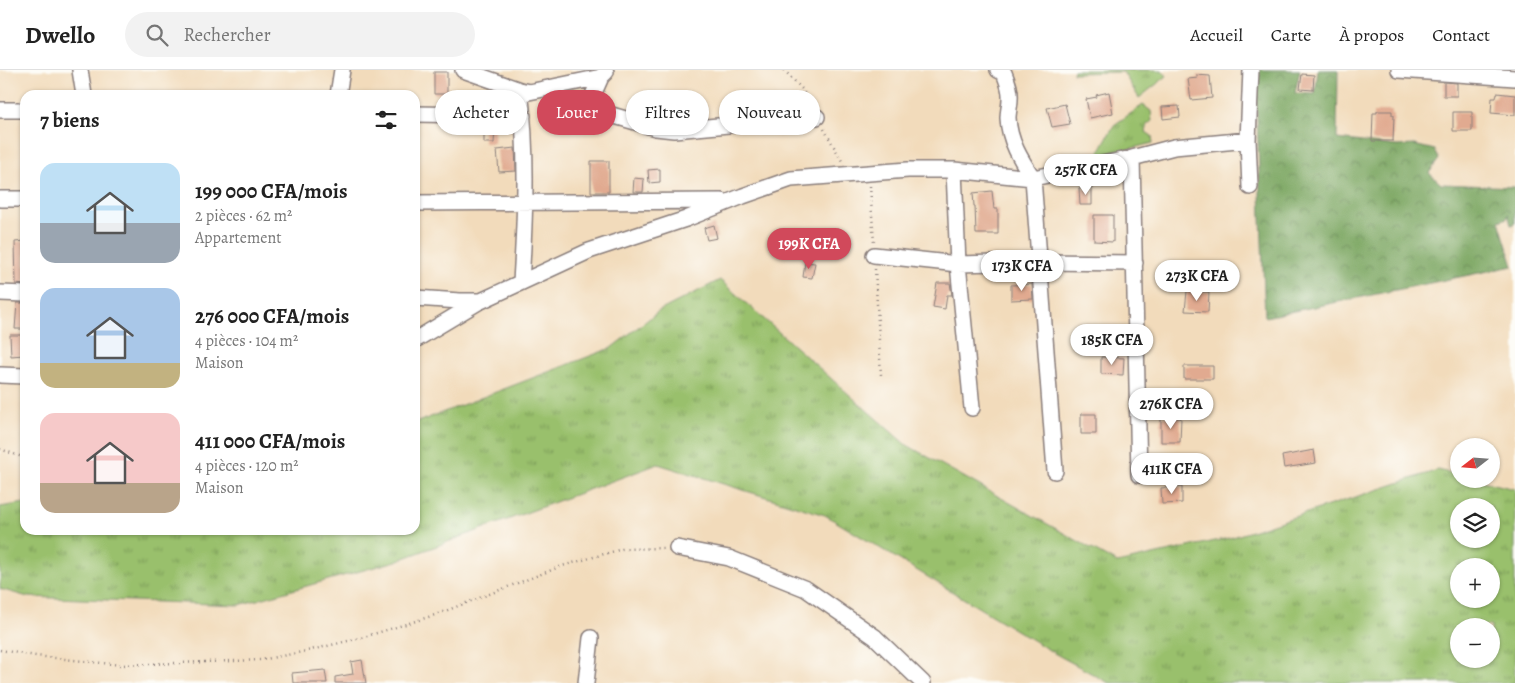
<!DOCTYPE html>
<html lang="fr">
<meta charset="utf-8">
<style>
body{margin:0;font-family:Alegreya,serif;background:#f2f2f2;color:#222;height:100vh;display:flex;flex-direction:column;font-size:19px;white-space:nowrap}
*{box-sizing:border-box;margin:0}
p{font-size:16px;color:#767676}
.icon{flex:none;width:28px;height:28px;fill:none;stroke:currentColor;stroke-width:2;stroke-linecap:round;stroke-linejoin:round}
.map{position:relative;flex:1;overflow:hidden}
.drawer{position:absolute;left:20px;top:20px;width:400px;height:445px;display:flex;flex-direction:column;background:#fff;border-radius:15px;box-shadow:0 1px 4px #0004}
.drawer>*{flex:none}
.hud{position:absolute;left:435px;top:20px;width:475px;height:45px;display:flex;gap:10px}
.needle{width:32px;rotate:253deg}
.fabs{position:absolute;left:1450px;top:368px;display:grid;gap:10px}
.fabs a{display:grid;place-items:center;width:50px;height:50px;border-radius:50%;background:#fff;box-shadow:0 1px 4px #0004;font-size:25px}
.price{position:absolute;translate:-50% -42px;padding:0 11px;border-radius:18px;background:#fff;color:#222;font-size:16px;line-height:32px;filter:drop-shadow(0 1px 2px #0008)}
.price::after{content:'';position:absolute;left:50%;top:30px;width:15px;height:11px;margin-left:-8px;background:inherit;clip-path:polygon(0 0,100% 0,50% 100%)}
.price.current{background:#d1495b;color:#fff}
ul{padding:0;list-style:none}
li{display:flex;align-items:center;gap:15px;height:125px;padding:0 20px}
li span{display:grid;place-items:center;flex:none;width:140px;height:100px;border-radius:15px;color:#555}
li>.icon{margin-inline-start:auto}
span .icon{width:60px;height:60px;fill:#fffc;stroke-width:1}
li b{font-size:21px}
h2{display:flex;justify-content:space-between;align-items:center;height:60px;padding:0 20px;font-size:21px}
.chip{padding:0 18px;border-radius:22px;background:#fff;box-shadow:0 1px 4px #0004;font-size:18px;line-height:45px}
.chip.current{background:#d1495b;color:#fff}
header{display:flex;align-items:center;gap:30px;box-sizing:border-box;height:70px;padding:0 25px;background:#fff;border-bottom:1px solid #e0e0e0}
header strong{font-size:24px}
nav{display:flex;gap:28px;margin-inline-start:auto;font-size:18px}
.search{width:350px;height:45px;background:#f2f2f2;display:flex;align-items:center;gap:12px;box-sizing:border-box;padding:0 18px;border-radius:28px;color:#767676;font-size:19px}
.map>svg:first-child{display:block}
.grass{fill:url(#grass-tufts);stroke:#5e7154;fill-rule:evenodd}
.forest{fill:url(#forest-crowns);stroke:#4e644e}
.building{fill:#e1aa90}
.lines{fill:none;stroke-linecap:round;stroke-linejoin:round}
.minor-casing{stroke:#8a7e7b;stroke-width:18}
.path{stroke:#8a7e7b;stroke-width:2.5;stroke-dasharray:1 4;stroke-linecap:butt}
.minor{stroke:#fff;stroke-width:15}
</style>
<header>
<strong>Dwello</strong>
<div class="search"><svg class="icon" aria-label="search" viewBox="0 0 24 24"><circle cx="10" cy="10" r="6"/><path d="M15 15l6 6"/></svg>Rechercher</div>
<nav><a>Accueil</a><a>Carte</a><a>À propos</a><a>Contact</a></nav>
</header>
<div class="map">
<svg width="1515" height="613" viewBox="0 0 1515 613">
<defs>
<pattern id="grass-tufts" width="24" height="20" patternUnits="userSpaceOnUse" patternTransform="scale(1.25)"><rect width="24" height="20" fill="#99c06c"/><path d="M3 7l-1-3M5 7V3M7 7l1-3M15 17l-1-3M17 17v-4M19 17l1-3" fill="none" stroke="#7c9c5a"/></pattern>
<pattern id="forest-crowns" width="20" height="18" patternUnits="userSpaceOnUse" patternTransform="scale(1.25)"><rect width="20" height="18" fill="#7aa660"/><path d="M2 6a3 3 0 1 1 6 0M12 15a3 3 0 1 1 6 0" fill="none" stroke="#648750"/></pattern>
</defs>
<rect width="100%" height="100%" fill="#fdfcf7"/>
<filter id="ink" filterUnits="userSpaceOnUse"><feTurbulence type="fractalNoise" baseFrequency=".02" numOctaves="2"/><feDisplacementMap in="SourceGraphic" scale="10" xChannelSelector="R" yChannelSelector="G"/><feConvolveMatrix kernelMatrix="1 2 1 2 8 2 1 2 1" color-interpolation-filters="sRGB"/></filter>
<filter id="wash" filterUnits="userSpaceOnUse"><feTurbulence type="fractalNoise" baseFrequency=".0096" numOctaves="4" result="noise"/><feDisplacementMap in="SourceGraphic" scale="20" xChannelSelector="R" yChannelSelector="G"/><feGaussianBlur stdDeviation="1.12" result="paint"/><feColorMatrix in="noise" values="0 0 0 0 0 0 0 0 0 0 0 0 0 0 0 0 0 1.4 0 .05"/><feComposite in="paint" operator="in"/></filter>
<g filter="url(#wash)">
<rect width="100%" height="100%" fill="#f2dbbb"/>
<path class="grass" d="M1074,0H1162L1167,6L1139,28L1123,2L1073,3Z
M1143,35L1151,41L1152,52L1148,54L1146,62L1152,66L1153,73L1096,87L1114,55Z
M720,210L905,374L1117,493L1233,467L1438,400L1459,405V409H1473L1515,419V613H1109L1054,583L825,445L658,394L396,491L239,535L28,527L0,519V437L25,433V460H415V353L611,278L659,241ZM1491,436V469H1459V436ZM1459,496H1491V529H1459ZM1459,556H1491V589H1459Z"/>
<path class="forest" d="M1255,0H1300L1295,23L1315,24L1318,0H1338L1337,69L1397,76L1414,75L1435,80L1439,89L1429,103L1441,114L1515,117V153L1511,155L1508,144L1507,148L1499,151L1513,196L1265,247Z"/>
<g id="blocks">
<path class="building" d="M434,2H447V24H434Z
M1302,4L1314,5L1313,20L1300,19Z
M1196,5L1210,6L1212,28L1191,30L1188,9L1198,8Z
M1444,12L1457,13V26H1444Z
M1109,22L1113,43L1090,48L1086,29L1097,27L1096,25Z
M1497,23L1515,25V45L1491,43L1492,28H1496Z
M1065,34L1070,54L1052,57L1047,38Z
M1179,36L1180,47L1163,49L1162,37Z
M1377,41H1392V45H1394L1393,71H1372L1373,43H1377Z
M1453,42H1472V61H1453Z
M484,58L495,59L494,73H484Z
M515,78L516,101L499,102L497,80Z
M591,91H609V122H591Z
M660,99V112L649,113L648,100Z
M634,108L644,109L643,122H633Z
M1079,118H1092V135H1080Z
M992,121L994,139H998V164H976L975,136H974L973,123Z
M1094,145H1113V172L1094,171Z
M714,155L717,168L707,170L704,158Z
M25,171V215L16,214L15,172Z
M805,192L815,193L812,208L803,207Z
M937,213H950L952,225H947L945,239L933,237Z
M1032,214L1033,229L1011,230V215Z
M1187,221L1209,222L1208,242L1185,241Z
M17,233H25V259H15Z
M10,265H23L24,285L11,286Z
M1101,287L1124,288L1123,305L1101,304Z
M1184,296H1213V309H1184Z
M1081,344H1096V364H1081Z
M1161,347L1181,348L1180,372H1161Z
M1314,380L1316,393L1284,398L1282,386Z
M1182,417V433L1162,434L1161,418Z
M362,590L366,613H335V607L353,604L351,592Z
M325,600L327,613H293L292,603Z"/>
</g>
</g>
<g filter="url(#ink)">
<use href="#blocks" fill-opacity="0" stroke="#8a7e7b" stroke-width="1"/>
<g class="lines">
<defs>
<path id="minor" d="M80,0L84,25
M463,0L520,20L529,22L601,7L606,2
M998,0L1004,3C1007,11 1011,19 1010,29C1010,35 1008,42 1008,48C1009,71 1021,90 1033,108L1055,401
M1399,0L1515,8
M601,7L589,34L591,39L656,58L674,60L817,47
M520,20C528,84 525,148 521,212
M338,25L342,0
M0,40H25
M415,44L523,46
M1132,88L1139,405
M954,100L958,194L972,338
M1250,117L1248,70L1251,0
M0,129H25
M415,133L722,131
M874,185L958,194L1039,192L1135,193
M0,223L25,224
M415,228L460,231H481L589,181L686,149L743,126L791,109L908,100H954L1033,108L1132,88L1174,77L1248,70
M415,270L480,231
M0,305L25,306
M677,478L729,488L806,519L875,567L923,613
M586,613L591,568"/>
</defs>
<use href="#minor" class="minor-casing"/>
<path class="path" d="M784,0L802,19L810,34
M824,59L842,91
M870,116L874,173
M875,199L881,305
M0,379L25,388
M0,580L36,586L121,595L261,590L307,581L364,567L435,545L562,496L622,479L665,478"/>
<use href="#minor" class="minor"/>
</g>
</g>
</svg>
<div class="fabs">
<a><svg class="needle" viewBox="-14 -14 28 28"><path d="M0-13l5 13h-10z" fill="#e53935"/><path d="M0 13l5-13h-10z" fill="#767676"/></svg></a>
<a><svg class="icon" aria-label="layers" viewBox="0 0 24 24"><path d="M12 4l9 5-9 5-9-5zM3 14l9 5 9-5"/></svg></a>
<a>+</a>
<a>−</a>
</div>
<b class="price" style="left:1086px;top:126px">257K CFA</b>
<b class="price current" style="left:809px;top:200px">199K CFA</b>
<b class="price" style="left:1022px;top:222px">173K CFA</b>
<b class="price" style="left:1197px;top:232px">273K CFA</b>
<b class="price" style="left:1112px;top:296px">185K CFA</b>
<b class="price" style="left:1171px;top:360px">276K CFA</b>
<b class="price" style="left:1172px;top:425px">411K CFA</b>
<div class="hud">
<a class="chip">Acheter</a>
<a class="chip current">Louer</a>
<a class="chip">Filtres</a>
<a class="chip">Nouveau</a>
</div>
<section class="drawer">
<h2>7 biens<svg class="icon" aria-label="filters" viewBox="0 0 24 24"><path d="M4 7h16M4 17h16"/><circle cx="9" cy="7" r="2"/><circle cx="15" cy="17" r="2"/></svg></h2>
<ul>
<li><span style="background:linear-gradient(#bfe0f5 60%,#9aa5b1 0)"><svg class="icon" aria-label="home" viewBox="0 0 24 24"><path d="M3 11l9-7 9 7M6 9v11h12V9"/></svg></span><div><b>199 000 CFA/mois</b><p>2 pièces · 62 m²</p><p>Appartement</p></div></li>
<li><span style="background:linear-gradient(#a9c7e8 75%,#c2b280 0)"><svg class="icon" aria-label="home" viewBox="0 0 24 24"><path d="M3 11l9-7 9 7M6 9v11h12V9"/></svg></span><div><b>276 000 CFA/mois</b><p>4 pièces · 104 m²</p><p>Maison</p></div></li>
<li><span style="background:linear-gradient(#f6c9c9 70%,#b9a48a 0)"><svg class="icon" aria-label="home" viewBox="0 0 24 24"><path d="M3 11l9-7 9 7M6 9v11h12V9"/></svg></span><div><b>411 000 CFA/mois</b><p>4 pièces · 120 m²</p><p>Maison</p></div></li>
</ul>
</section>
</div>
